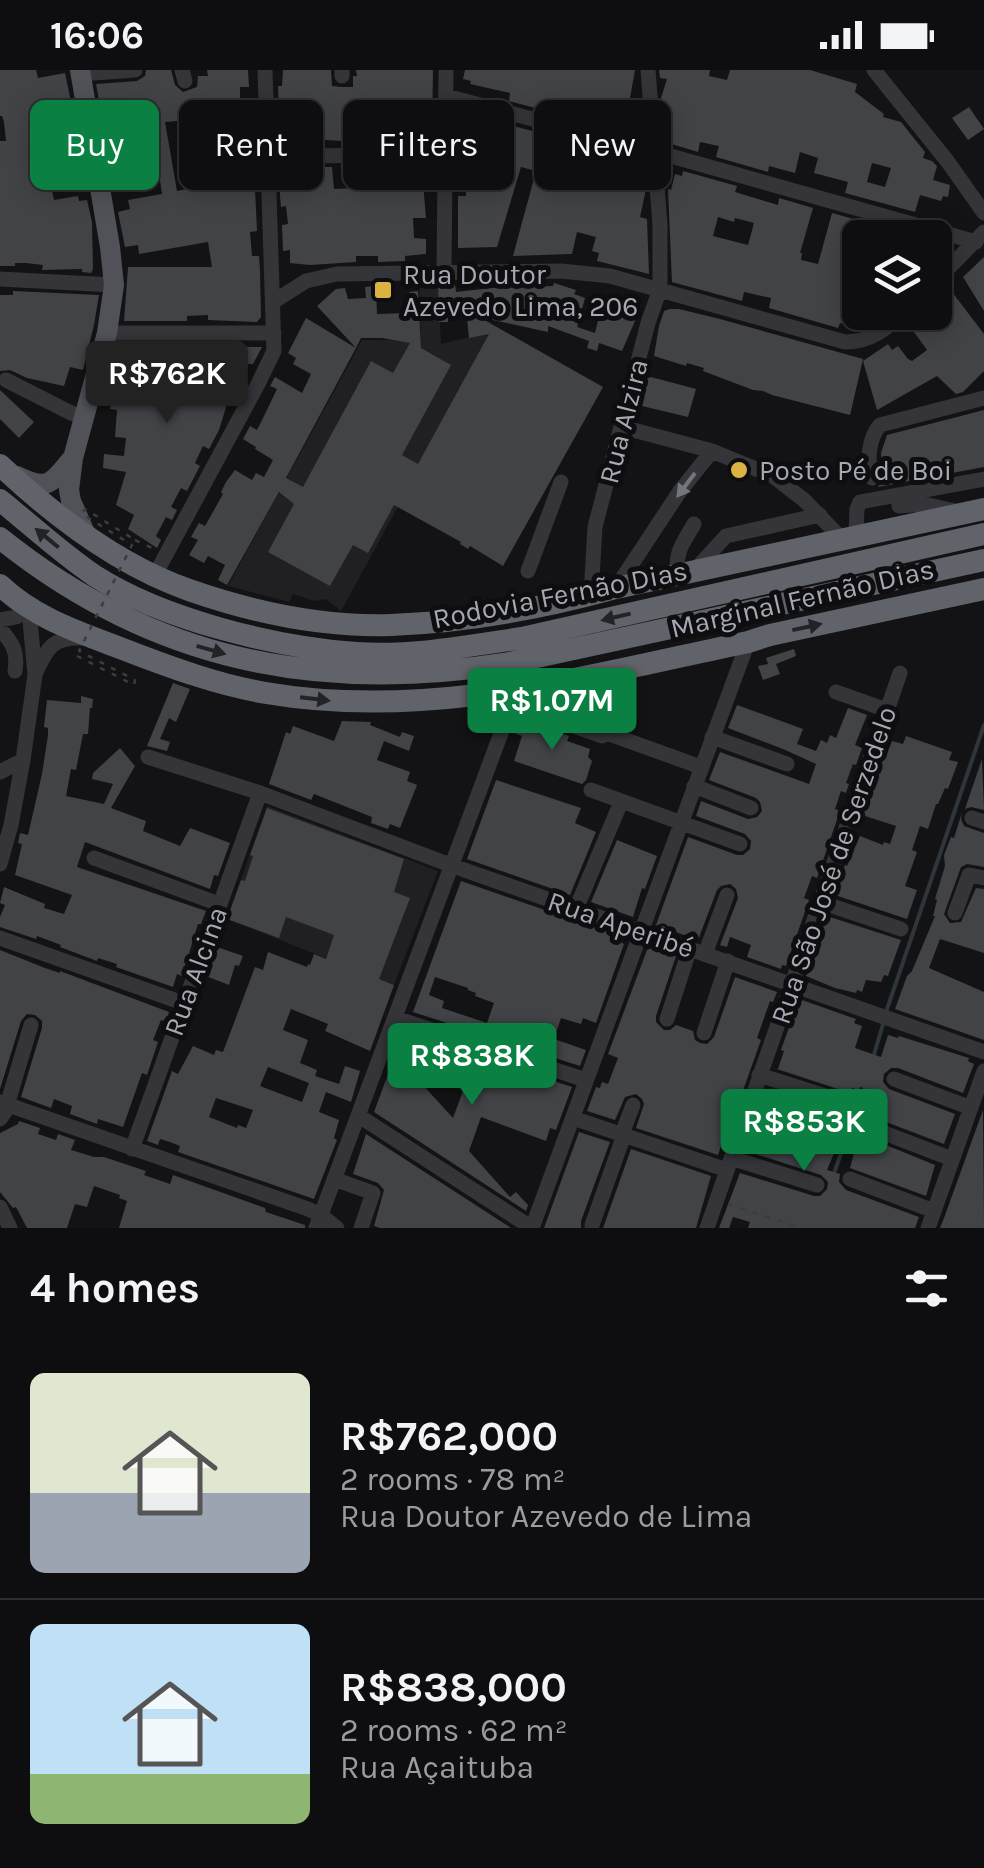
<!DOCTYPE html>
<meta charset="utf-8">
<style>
body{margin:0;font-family:Karla,sans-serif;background:#1c1c1e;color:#f1f3f6;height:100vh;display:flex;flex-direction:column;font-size:38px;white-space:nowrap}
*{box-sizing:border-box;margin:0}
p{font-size:32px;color:#9b9c9f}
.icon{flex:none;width:55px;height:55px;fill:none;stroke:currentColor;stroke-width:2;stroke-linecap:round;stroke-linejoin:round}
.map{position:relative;height:1158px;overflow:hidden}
.sheet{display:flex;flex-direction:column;background:#0e0e10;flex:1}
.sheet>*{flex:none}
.guide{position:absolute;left:30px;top:30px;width:925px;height:90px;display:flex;gap:20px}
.fabs{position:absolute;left:842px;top:150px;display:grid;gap:20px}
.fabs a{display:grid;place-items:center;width:110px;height:110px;border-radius:15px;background:#0e0e10;box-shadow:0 5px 25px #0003,0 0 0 2px #2e2e30;font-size:50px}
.price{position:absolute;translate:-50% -85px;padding:0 22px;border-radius:10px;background:#0b8043;color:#fff;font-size:32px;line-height:65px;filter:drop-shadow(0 2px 5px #0008)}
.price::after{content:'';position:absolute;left:50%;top:60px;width:30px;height:22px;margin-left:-15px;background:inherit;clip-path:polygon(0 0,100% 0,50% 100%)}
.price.current{background:#222;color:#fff}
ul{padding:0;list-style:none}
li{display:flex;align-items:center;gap:30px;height:250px;padding:0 30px}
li+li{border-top:2px solid #2e2e30}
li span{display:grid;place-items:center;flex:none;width:280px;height:200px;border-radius:15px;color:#555}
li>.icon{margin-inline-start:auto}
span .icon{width:120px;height:120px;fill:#fffc;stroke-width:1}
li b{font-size:42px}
h2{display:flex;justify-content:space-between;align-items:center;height:120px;padding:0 30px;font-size:42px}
.pill{padding:0 35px;border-radius:15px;background:#0e0e10;box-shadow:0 5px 25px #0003,0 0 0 2px #2e2e30;font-size:35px;line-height:90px}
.pill.current{background:#0b8043;color:#fff}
.status{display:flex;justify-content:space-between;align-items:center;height:70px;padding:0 50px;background:#0e0e10;direction:ltr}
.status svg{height:28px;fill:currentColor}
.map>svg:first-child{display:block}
.built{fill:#201f21}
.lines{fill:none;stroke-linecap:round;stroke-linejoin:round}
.stream{stroke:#2e353c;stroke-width:4}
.building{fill:#424347;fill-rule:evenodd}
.path{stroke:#3b3c40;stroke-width:2.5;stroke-dasharray:5 8;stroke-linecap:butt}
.minor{stroke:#353539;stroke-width:15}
.major{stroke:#515258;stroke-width:20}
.highway{stroke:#61636a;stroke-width:22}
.path-bridge{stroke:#3b3c40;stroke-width:2.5;stroke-dasharray:5 8;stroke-linecap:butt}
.oneway{fill:#73757c}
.oneway2{fill:#232326}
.poi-dot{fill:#dcb343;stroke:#0e0e10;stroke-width:4}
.labels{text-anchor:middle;stroke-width:10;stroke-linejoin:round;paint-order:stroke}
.poi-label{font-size:28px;fill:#a6a9b3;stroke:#0e0e10;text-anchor:start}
.street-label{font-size:28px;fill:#a6a9b3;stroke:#0e0e10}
</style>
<div class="status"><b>16:06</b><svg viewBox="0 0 49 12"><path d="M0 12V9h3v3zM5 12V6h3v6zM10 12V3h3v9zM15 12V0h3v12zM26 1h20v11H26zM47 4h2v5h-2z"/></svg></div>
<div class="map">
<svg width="984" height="1158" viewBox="0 0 984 1158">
<rect width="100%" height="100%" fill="#131315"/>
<path class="built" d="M438,214L441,274L494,261L341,541L326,529L314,531L293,524L289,532L228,516L362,270H391L421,274L419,215Z
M267,736L438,801L394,915L227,849Z"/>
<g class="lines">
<path class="stream" d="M885,945L984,655
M873,988L883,954
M833,1106L865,1016"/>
</g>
<path class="building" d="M0,0H36L38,8L65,3L75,51L68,52L77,106L50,110L54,130L78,126L79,131L87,130L92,152L93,199L91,203L82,202V199L42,200L43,195L26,193H15V196H0V71H6L4,52L2,46H0Z
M146,0H171L175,15L183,22L197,17L198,6H208L207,0H248L249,17H240V33L219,34L220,55L226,54L228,57L251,55L253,76L244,77L245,98H254L257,161L250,162L252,186H259L260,201L261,247L257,252L208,250V245L187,246V251H124L128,197H212L208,172L139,184L138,175L125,177L118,142L130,139L128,130L162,124L159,104L114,105L110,76H107L96,14L137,11L145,6ZM189,50L198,117L177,121L165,52Z
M283,0H331L332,16L341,17H353V6H357L356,0H433L432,60H422V69H416V71H369V65H342V71L293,68V71H283L280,66L278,16H282Z
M465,0H635L630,28L638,30L640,63L630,60L629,63L509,31L510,23L470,14L471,11L463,9Z
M659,0H710L709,6L727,10L730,0H810L857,14L855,22L884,44L883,47L901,52L925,82L923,88L932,91L937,96L933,110L950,115L948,127L943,126L941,131L920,125L915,142L845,123L848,112L814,103L818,88L800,82L795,103L769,96L768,102L716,87L719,76L700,72L698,82L668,73L670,65L664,64L661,28L667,9L660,8ZM872,93L891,98L885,117L867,112Z
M969,37L984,59L968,70L952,48Z
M476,49H487L573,72L572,77L590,81L591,76L600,79L596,91L614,96L617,83L626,86L622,99L644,105L645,124L640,147L647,149L649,204L597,191L599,183L592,181L596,167L577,162L572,184L513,186L536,101L521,97L497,177L458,178V126H466L465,108H458V63H466V57H476Z
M433,96L432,106H424L423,113L426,148H413L414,168L426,169V184L405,186V191L378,192V186H356V192L310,195L290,193V180L283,181L282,155L288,154L286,136L281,137L280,126V119L287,118V97H332L334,119L357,118V97Z
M683,101L737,116L735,122L778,135L779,128L813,138L800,183H802L801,190L818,194L832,143L875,155L872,168H860V242H865L862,253L858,252L856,258L840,253L838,258L769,238L771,228L744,222L742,231L672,212L668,119L671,120L675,104L682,106ZM718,147L734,152L735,148L754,153L748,175L713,166Z
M984,187V241L963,207Z
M554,213L576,220L574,224L585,228L577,257L595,263L604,226L630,234L632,227L640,229L641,237L622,281L599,273L597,281L587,278L589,271L548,256V262L479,247L603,317L503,496L470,476L468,479L460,474L461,472L394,435L368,483L353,475L330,516L268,482L294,434L279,422L227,515L218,510L225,495L208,486L204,493L189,485L198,470L191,467L196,458L199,453L205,456L223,424L221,422L226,412L235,400L252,410L256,403L264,407L273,390L255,379L256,377L243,369L250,356L257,360L264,346L277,319L270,316L275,307L302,323L311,304L293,294L296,288L288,283L306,248L356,278L286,408L303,417L371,291L393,303L410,273L382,268H361L356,278L317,236L336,219L345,218L348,229L366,228L365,217L376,216L377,244L408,243L407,226H409V222L418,221L421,278L451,295L402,385L418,394L489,264L469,268L466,239L448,240V252H439L438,214H455L456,222L492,218L553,216Z
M949,218L984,264V301L963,322L956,324L937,306L877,340L863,291L888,274L892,280L898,276L908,289L912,291L927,280L914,262L929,251L922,242H935V231Z
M13,221L99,225L94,255L83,300L70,297L64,316L27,308L10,300L0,301V225H13Z
M670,239H679L720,249L863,289L850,345L772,325L763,321L753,320L703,301L704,298L687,293L686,296L654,286L659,256L664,241Z
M118,276H144V283H184V276L262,277L253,294H220V331H228L219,360L209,379L203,376L195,393L200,396L187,421L181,418L171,437L177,440L172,450L166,447L156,466L161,470L157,478L128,459L134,445L116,435L126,402L103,398L104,384L124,386L126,368L115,367L117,340L110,339L112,330L125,332L128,311H124L126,295L113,294Z
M651,307L696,319L688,347L638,335L645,309Z
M0,320L34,352L19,368L0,349Z
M984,340V397L878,417L883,410L881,383L887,365Z
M794,579L796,586L776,594L780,604L763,610L758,596L768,594L766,588Z
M173,613L190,619L176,652L169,648L160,669L170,672L167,681L147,676Z
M81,626L93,629L92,638H90L88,664H83L76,700L71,699L66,726L104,734L113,714L92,709L93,703L120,678L135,696L111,738L146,751L143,761L180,776L190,758L230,773L218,806L214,805L210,819L85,772L77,797L206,841L201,854H198L182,906L177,904L173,917L116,897L117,894L98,888L97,891L60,877L61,875L37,866L36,869L0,857V847L5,835L0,833L4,817L45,834L44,838L64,844L72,825L15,805L22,774L18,773L20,763L28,765L42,704L48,665V658L44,657L47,630L81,633Z
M737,635L803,659L797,674L816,681L821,670L827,673L830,665L836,668L848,638L867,645L855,675L862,678L856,695L853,694L846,713L849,714L846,723L841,721L835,739L840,741L817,808L812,806L804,828L809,830L786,896L782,895L781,899L747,887L751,875L730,867L727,877L720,875L738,828L736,819L730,814L721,816L717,820L698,870L656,855L688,767L737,785H743L750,779L751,771L745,764L696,746L701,731L748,749L757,747L762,741L760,732L756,728L709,710L720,682L809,714L816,694L783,679L728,658Z
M523,650L569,666L567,671L590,679L588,687L592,691L586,710L582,714L514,691L522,666L514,663L517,654Z
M342,651L371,652L370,655L400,667L402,662L414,666L409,681L384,671L377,690L410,702L407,711L417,715L400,758L390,754L388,759L371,753L372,747L314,724L311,730L269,714L286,662L290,664L293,656L334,671Z
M906,666L952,682L949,690L958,692L948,719L945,718L938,734H936L928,759L920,756L912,780L917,782L905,816L917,820L907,849L835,825L845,795L847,796L860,766L883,775L884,772L890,774L896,756L862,745L886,678L889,679L892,671L903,674Z
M982,689L984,740L971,737L965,739Z
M496,710L581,738L575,753L596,762L570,825L467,789Z
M267,738L404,789L394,822L410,828L379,909L394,915L370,981L325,961L328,954L291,939L283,960L308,970L300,993L317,1000L315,1006L339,1014L345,996L360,1001L351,1032L326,1022L319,1042L339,1050L334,1068L337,1070L314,1129L178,1082L180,1076L170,1072L160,1069L158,1075L147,1071L172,1001L178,1004L193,976L214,985L216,980L223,982L255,897L263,900L268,882L307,897L308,894L310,895L314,884L326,889L334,865L286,847L279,868L227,849L241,810L245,811L253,786L250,785ZM268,997L309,1013L302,1032L260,1016ZM216,1028L253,1040L246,1058L238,1055L237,1058L209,1047Z
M962,742L961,749L964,756L984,763V797L967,794L961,797L944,844L950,853L961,852L976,818L984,819V883L940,869L929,898L984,922V970L895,939L907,906L912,901L935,846H933L937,830L935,829L945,796L944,785L951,767L954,768Z
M617,770L657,786L645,819L642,818L633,847L591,832Z
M461,811L611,863L609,866L624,874L596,953L583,948L581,954L561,948L554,969L586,980L580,996L413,942ZM435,907L468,918V920L476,923L475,926L494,933L487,953L442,938L444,931L429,925Z
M827,846L901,870L888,906L884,905L881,912L866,910L862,922L857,920L856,923L835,918L806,906Z
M217,877L243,886L239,896L235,895L229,915L206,906Z
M652,878L676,886L656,946V952L664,960H670L676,955L693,961L695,970L700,973L707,974L714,967L735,907L777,922L773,932L770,931L757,968L761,970L725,1071L723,1070L718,1085L636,1058L644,1034L642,1029L636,1024L625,1027L615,1050L587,1041L596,1017L600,1018L602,1012L608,1014L618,988L608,984L647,880Z
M0,880L45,898L60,903V901L169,942L166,952L161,950L153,970L158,972L147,1005L142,1003L123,1057L98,1049L97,1054L70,1044L72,1036L54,1029L51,1038L21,1027L42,958V951L35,945L27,944L21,951L0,1019Z
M799,929L856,949L854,953L862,956L855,978L881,987L888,965L898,968L899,966L969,988L968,991L974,994L963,1023L898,998H891L884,1004L883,1012L889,1019L955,1044L944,1074L870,1046L863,1045L871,1024L869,1023V1020L860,1017L859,1020L852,1018L850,1023L774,998L778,999L784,981L781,980Z
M405,963L572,1017L556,1060L550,1058L546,1071L481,1047L469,1081L510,1127L516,1122L528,1135L526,1141L374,1042L390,999L394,995L410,1001L453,1048L463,1021L471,1019L475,1015L476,1007L471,998L402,972Z
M767,1019L850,1045L827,1100L840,1104L839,1112L846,1120L919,1147L915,1158H748L750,1152L733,1147L729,1158H719L740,1103L814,1126H820L827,1119L828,1112L821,1105L746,1081Z
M983,1040L984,1158H940L944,1148Z
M19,1051L40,1058L38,1064L56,1070L58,1064L75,1070L71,1080L94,1087H104L146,1101L144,1105L170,1114L173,1105L265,1138L266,1142L305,1155V1158H119L127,1131L119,1128L120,1125L94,1116L87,1137L75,1134L67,1158H27L16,1137L13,1138L0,1122V1063L18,1054Z
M579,1062L610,1072L581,1151V1158H544Z
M366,1064L511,1158H380L374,1156L384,1120L378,1113L353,1104Z
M859,1064L935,1095L926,1126L850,1098Z
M631,1079L711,1106L696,1158H603Z"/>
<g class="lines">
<path class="path" d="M135,470L152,478
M728,1134L802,1158"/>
<path class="minor" d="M182,0L185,11
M342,0V6
M874,0L948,92L984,143
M80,4L135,0
M446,26L653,81L976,172
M268,86L445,85
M444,203L446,0
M0,209L114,215
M935,212L984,162
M273,232L306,211L337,204L561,201L610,206L845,272C870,272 886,260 903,242
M107,263H274
M6,310L71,343L84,347
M622,357L712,381
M872,408C867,391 868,369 880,355L984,328
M899,436L924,434L955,441
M856,466L857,439L860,432L984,409
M528,501L561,412
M694,501L726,466L820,445
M155,505L259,312L274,281L265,0
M678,505C674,482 684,472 694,454
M616,518L680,421L712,381L773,406L804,430L842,469
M591,525L595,457L648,253L660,219V155L648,0
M0,550L16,547L29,539L35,605L23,690L11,755L0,794
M0,559C13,573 18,582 15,601
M36,602C47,578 53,567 81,568
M836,622L887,640
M612,665L701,697
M712,667L787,694
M148,687L260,723L453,796L984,982
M0,702L23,690
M694,716L751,738
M591,720L740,774
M972,748L984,752
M94,788L219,834
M820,832L901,859
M576,839L621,732
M955,843L969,805L984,808
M0,868L183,933
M705,884L727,825
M395,948L586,1010
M667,949L690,878
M704,963L728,891
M384,979L465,1010
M759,1005L844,1032
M894,1009L971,1038
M0,1032L308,1139L321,1145L337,1158
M359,1046L532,1158L748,572
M573,1048L727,1100
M0,1049L5,1042L31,955
M866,1056L952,1089
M622,1064L633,1035
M132,1079L260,723
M731,1088L817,1115
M334,1109L373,1123L361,1158
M850,1109L934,1141
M0,1137L10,1158
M592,1155L624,1065
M316,1158L506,650L511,643L522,638L602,666
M707,1158L900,603
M928,1158L984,1001"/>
<path class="major" d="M80,0L110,177L114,215L107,263L73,388L69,420L71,431L86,465
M17,406C48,421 51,414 71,390"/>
<path class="highway" d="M0,395C54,446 118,495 189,520C252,542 324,557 391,555C466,552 544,538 616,518L984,439
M0,430C31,455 62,484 95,506C164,550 275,577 356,583C411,587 468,576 522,568L984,464
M0,468C153,591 317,623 509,593L984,490
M0,515C37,550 82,563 128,581C172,598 219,615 266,623C429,651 590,605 748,572L770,565L984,519"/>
<path class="path-bridge" d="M77,586L134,615L135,610L79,581L132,475L82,444L85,439L135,470"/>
</g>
<defs><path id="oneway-solid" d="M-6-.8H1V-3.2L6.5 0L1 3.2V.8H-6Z" transform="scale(2.5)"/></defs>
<use class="oneway" href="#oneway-solid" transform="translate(686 415) rotate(127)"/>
<g class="oneway2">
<use href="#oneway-solid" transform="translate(47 468) rotate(-141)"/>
<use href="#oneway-solid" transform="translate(616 547) rotate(167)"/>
<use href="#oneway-solid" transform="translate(807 557) rotate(-12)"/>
<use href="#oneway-solid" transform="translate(211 580) rotate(16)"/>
<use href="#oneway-solid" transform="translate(315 629) rotate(7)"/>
</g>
<g class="poi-dot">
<rect x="373" y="210" width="20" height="20" rx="5"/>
<circle cx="739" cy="400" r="10"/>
</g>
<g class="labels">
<g class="poi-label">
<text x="403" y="214">Rua Doutor<tspan x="403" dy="32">Azevedo Lima, 206</tspan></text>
<text x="759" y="410">Posto Pé de Boi</text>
</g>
<g class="street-label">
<text transform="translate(623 351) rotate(-76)" y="10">Rua Alzira</text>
<text transform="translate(560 524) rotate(-11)" y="10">Rodovia Fernão Dias</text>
<text transform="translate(802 528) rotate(-13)" y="10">Marginal Fernão Dias</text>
<text transform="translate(833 795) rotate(-71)" y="10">Rua São José de Serzedelo</text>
<text transform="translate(621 854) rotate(19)" y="10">Rua Aperibé</text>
<text transform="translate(195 901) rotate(-70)" y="10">Rua Alcina</text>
</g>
</g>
</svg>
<div class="fabs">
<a><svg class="icon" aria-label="layers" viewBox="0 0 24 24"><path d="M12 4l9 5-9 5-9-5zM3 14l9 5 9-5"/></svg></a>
</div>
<b class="price current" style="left:167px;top:356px">R$762K</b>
<b class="price" style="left:552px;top:683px">R$1.07M</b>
<b class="price" style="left:472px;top:1038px">R$838K</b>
<b class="price" style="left:804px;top:1104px">R$853K</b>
<div class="guide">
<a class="pill current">Buy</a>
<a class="pill">Rent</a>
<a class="pill">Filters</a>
<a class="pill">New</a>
</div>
</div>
<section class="sheet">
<h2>4 homes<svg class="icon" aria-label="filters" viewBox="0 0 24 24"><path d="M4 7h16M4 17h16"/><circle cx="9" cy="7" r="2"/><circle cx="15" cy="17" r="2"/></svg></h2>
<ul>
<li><span style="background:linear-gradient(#dfe7d0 60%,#9aa5b1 0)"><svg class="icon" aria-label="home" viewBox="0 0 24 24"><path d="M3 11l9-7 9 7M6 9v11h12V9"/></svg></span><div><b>R$762,000</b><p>2 rooms · 78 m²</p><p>Rua Doutor Azevedo de Lima</p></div></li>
<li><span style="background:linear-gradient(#bfe0f5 75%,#8fb573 0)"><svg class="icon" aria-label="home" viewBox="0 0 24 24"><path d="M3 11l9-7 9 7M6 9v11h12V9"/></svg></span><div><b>R$838,000</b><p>2 rooms · 62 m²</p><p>Rua Açaituba</p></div></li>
</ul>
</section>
